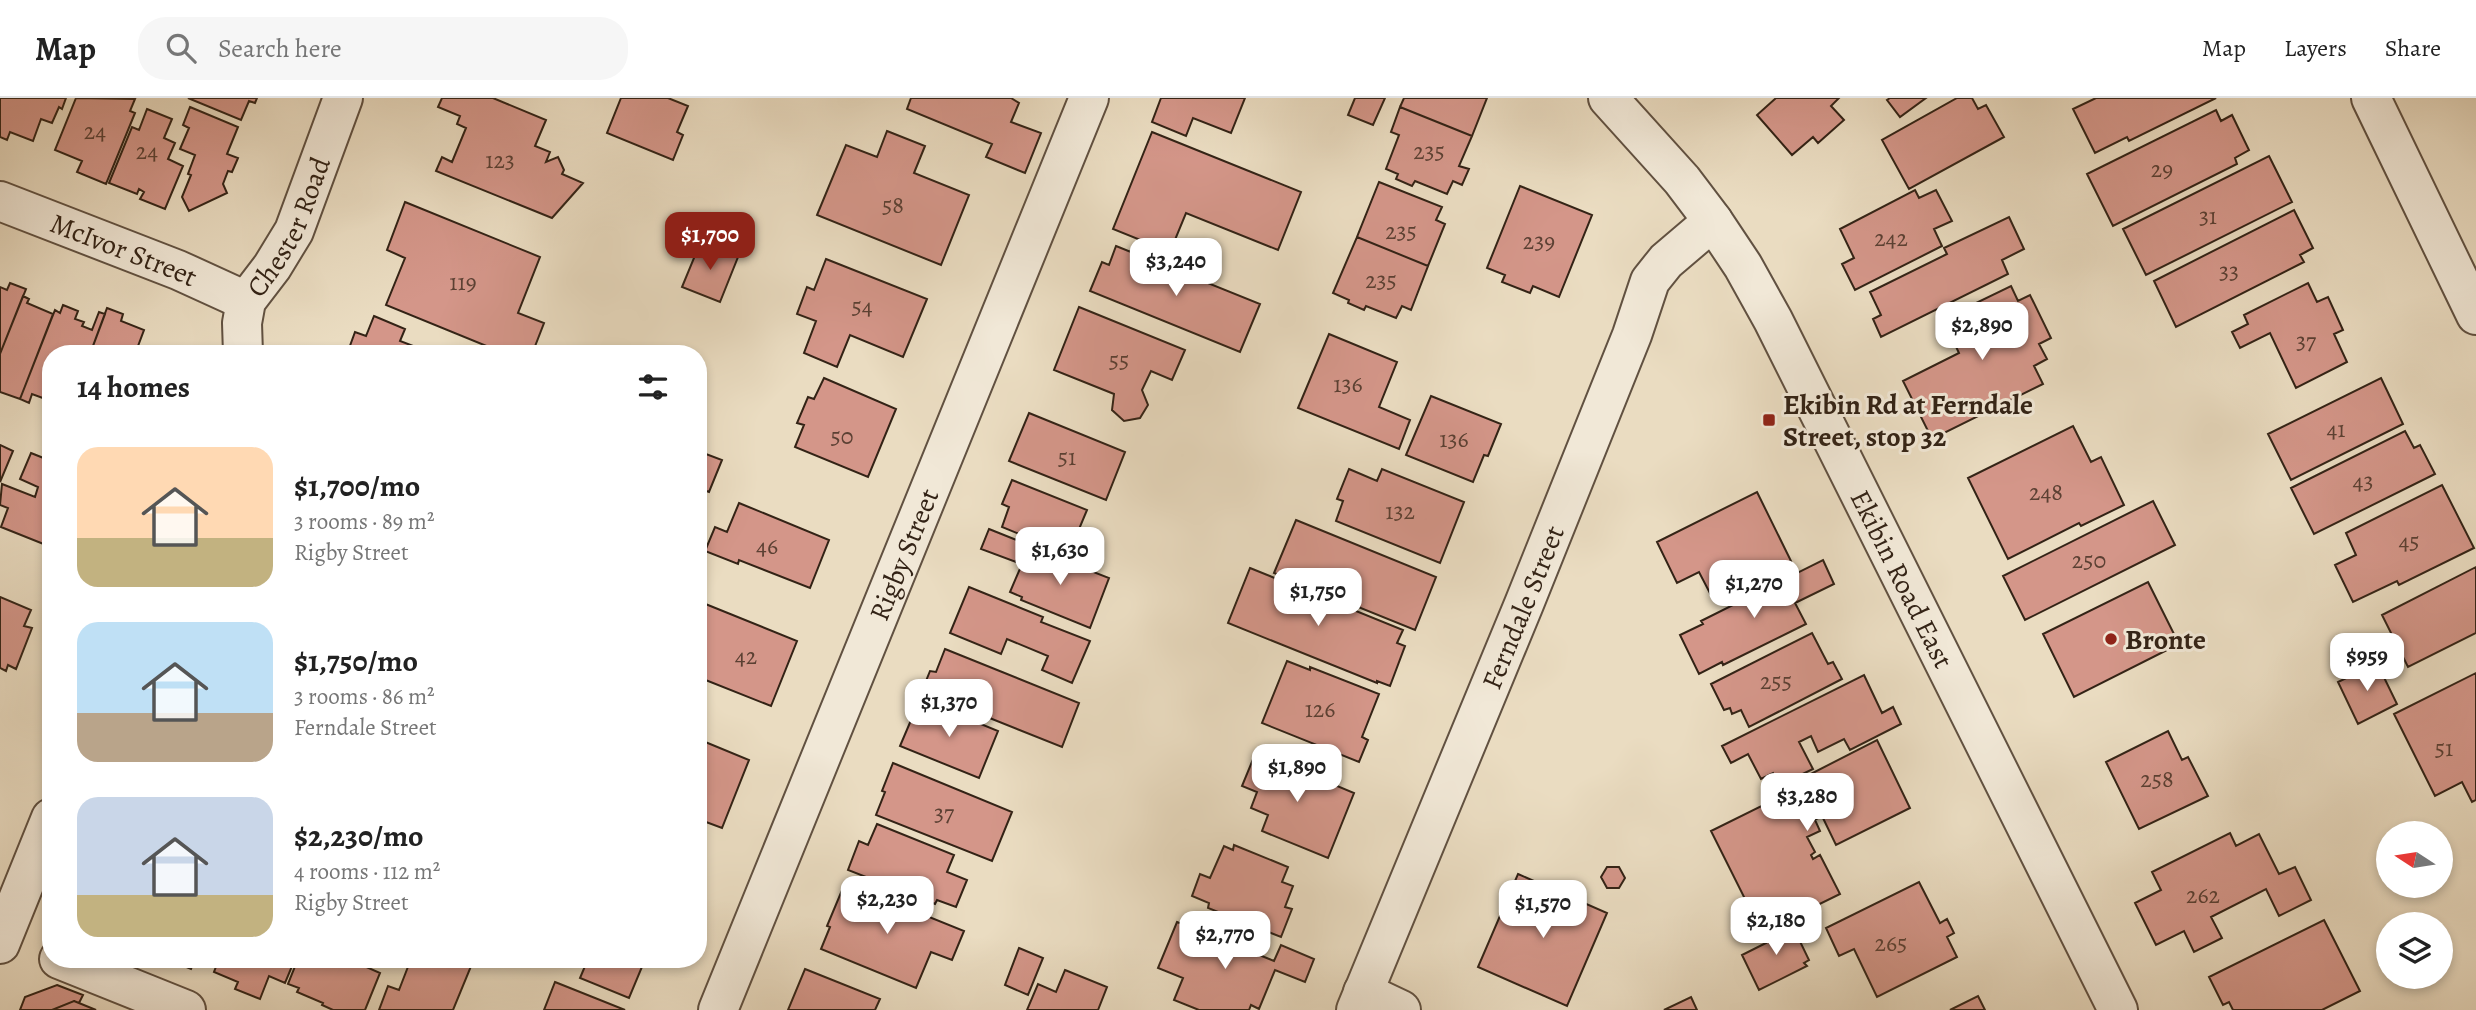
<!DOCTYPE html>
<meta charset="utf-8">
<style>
body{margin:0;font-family:Alegreya,serif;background:#f6f6f6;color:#222;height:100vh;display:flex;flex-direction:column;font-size:26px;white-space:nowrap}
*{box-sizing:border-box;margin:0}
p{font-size:23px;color:#767676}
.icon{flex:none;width:38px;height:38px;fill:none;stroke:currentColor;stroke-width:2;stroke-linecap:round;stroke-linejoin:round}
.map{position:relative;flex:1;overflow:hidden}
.drawer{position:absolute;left:42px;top:247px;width:665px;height:623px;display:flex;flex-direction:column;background:#fff;border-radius:28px;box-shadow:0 4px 10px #0003}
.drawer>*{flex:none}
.needle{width:46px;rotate:282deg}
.buttons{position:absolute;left:2376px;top:723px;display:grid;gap:14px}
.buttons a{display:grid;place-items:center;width:77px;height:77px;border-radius:50%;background:#fff;box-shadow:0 4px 10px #0003;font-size:35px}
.price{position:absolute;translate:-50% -60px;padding:0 16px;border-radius:14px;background:#fff;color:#222;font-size:23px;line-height:46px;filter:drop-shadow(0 2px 4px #0008)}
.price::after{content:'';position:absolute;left:50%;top:42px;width:21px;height:16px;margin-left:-10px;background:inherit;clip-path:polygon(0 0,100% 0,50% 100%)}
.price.selected{background:#8f2418;color:#fff}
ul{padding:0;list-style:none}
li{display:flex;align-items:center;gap:21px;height:175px;padding:0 35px}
li span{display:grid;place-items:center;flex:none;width:196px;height:140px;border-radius:21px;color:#555}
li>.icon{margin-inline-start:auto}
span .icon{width:84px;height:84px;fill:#fffc;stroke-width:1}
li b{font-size:30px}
h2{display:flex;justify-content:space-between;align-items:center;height:84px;padding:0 35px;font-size:30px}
header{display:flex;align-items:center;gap:42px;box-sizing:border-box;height:98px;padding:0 35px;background:#fff;border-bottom:2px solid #e0e0e0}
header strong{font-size:33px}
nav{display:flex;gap:38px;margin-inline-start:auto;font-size:24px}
.search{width:490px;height:63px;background:#f6f6f6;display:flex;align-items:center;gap:18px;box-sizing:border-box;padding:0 24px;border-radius:28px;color:#767676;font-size:26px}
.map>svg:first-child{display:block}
.building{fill:#d49689;stroke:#332316;stroke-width:2}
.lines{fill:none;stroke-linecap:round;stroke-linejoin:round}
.minor-casing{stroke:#615141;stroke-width:42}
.minor{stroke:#f1e8d7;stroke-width:38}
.poi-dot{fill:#8f2418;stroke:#f1e8d7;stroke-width:2.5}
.labels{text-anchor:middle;stroke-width:6;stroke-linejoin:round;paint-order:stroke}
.number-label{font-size:24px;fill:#5b4033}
.street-label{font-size:28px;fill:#332316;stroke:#f1e8d7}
.poi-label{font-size:28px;font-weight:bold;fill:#332316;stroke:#f1e8d7;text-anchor:start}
</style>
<header>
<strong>Map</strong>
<div class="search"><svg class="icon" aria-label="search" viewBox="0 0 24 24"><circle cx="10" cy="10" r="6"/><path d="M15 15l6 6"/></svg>Search here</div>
<nav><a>Map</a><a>Layers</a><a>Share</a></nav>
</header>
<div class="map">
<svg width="2476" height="912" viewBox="0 0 2476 912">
<rect width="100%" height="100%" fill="#eadcc1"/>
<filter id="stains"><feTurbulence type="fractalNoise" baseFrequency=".00286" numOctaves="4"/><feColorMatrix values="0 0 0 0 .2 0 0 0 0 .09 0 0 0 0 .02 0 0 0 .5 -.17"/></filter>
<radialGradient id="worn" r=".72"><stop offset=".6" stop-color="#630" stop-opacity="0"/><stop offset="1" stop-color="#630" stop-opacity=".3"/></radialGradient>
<path class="building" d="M0,0H66L62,11L59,9L52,25L41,21L33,43L10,34L7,42L0,39Z
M76,0L135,1L130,13L135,15L106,86L77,74L82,63L55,52Z
M188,0H257L255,5L249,3L241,22Z
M442,0H493L546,22L535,48L550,54L546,64L558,59L564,72L562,76L583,85L552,120L436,73L442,59L452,64L466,30L457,26L460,18L438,9Z
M621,0H668L688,8L677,34L683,37L673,62L607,35Z
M911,0H1011L1019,5L1011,24L1041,35L1025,75L986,59L992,46L907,11Z
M1161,0H1245L1231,35L1193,20L1186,38L1152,24Z
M1355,0H1385L1373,27L1348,17Z
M1404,0H1487L1472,38L1400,9Z
M1776,0H1839L1831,8L1844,22L1818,45L1813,39L1792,57L1757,17Z
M1890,0H1926L1900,19L1887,2Z
M1957,0H1972L1978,11L1986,7L2004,39L1909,91L1882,42Z
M2096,0H2216L2129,43L2127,39L2095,55L2073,11Z
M190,9L238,29L227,56L238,60L232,74L228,73L223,86L227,95L189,113L182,99L191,77L188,76L195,57L180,51L189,30L183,27Z
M1400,9L1472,38L1459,68L1469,71L1462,87L1453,83L1447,96L1415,83L1412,88L1396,81L1398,76L1386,71L1399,37L1391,34Z
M147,11L172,21L164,40L175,45L168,61L183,68L165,111L140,101L144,94L139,91L137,96L109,85L132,29L139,32Z
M2216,12L2221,23L2232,17L2249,52L2235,60L2237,66L2113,128L2087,76Z
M887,33L925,48L914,75L969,97L941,167L817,117L846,47L877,59Z
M1152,34L1301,94L1278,152L1186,115L1170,154L1113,131Z
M2269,58L2292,104L2146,177L2123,131Z
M1379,84L1442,109L1436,122L1445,126L1428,168L1357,139Z
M1520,88L1592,117L1559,199L1533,188L1530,195L1502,184L1505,177L1487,170Z
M1915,92L1919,100L1936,92L1952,123L1934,131L1942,148L1855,192L1842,166L1854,160L1840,131Z
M405,104L540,159L518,215L544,225L532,256H506L386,207L405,160L387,152Z
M2294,112L2313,150L2300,157L2304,164L2176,229L2154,183Z
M2009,119L2024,151L2002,162L2008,176L1881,239L1873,221L1881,217L1870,194L1947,156L1944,150Z
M1357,139L1428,168L1411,212L1402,208L1396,220L1366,208L1364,212L1348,205L1349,202L1333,195Z
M701,143L738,159L720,204L682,189Z
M1116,148L1260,206L1240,254L1090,193L1102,164L1109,167Z
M826,161L927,201L903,259L850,237L837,269L804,255L816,223L797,216L807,189L814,192Z
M10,185L26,191L0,256V189L7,192Z
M2308,185L2317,204L2328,199L2343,232L2334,236L2347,264L2296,290L2270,235L2240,250L2232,234L2248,226L2244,217Z
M2011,188L2018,203L2030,197L2051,240L2039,246L2047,261L2034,268L2043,286L1932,341L1903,283L1959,255L1943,221Z
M23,198L29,201L27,205L53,216L20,301L0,294V256Z
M63,207L78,213L75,221L84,224L82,228L92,232L99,214L105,216L90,256H51V303L32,296L29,305L20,301L55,212L60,215Z
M1079,209L1185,252L1172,282L1151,273L1142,292L1148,307L1140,320L1124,323L1112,312L1114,296L1054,272Z
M107,210L123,216L121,223L144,232L135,256H90Z
M374,218L405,231L400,243L421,251L419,254L422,256H347L355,234L366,238Z
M1329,236L1397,264L1379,309L1410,322L1399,351L1298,310Z
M824,280L896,311L868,379L795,349L804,327L797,325L808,299L814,301Z
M2381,280L2403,326L2291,382L2268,336Z
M1431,298L1501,326L1488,358L1484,357L1473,384L1406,357Z
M1029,315L1125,354L1106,402L1009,363Z
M2073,328L2091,364L2101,359L2124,407L2081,428L2079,425L2008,461L1968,380Z
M2405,333L2414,350L2420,347L2435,376L2314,436L2291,390Z
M0,347L13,353L0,384Z
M698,353L722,362L709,394L698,390Z
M31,355L51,363V449L1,429L8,410L0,407L2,386L35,399L38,389L20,381Z
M1349,371L1377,383L1382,371L1464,404L1440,465L1336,423L1343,403L1337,401Z
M1012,382L1087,412L1077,436L1067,432L1059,452L1002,429L1009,409L1002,406Z
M2442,387L2474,450L2399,487L2397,483L2353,504L2335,467L2356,457L2346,435Z
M1757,394L1791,463L1713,501L1699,474L1677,485L1657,444Z
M2153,403L2175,447L2025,522L2003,478Z
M739,405L829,442L810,490L739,462L738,466L705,453L715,429L727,434Z
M1296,422L1436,479L1415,532L1274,475Z
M989,431L1024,445L1016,464L981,451Z
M1028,452L1039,457L1040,453L1109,480L1090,530L1021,502L1022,499L1010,494Z
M1823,462L1834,486L1795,505L1806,526L1723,567L1722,564L1699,576L1680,537L1703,526L1701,523Z
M2476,469V535L2408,569L2382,517Z
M1250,470L1403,532L1397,545L1405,548L1390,588L1377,583V585L1228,525Z
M2148,484L2179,546L2074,599L2043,536Z
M969,489L1043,519L1041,524L1090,543L1072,585L1042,572L1048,558L1007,541L1001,556L950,535Z
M0,499L31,512L24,528L32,530L16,571L8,567L6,573L0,570Z
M703,505L797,543L771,608L698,579V563L702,553L698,552V516Z
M1812,535L1828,566L1833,564L1842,581L1749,629L1741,612L1732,616L1730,610L1724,612L1711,586Z
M945,551L1079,605L1062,649L922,593L930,573L936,574Z
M1287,563L1310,572V569L1379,596L1362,639L1368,642L1359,664L1262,625Z
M2377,565L2397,606L2358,626L2338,584Z
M2476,575V702L2472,704L2462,684L2435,698L2394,616Z
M1864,577L1882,615L1893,609L1901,626L1850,652L1844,641L1818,654L1811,638L1799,644L1813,671L1780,687L1773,675L1761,681L1748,656L1731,665L1722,648Z
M920,601L998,633L979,680L900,648Z
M2168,633L2182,662L2188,659L2208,698L2139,731L2106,664Z
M698,641L749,662L722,730L698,721Z
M1877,642L1910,710L1836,747L1822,718L1815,722L1820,733L1807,739L1815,754L1811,757L1813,761L1820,757L1840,796L1781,825L1777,818L1758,827L1711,733L1804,687L1801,681Z
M1256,654L1354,695L1328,760L1262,733L1268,717L1251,710L1257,694L1242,688Z
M893,665L1012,714L992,763L876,717L885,694L882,693Z
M877,726L954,757L947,774L967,782L956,809L937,802L935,806L848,772L859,743L868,747Z
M2230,735L2236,748L2259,736L2279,776L2295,769L2311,802L2279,818L2266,791L2211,819L2222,840L2194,854L2184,833L2156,847L2135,805L2161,792L2152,774Z
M1234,747L1288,769L1282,784L1293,788L1285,809L1292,811L1281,839L1208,810L1209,805L1192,798L1200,776L1210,780L1224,748L1233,752Z
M1607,769H1619L1625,780L1619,790H1607L1601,779Z
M1518,776L1607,815L1567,908L1478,869Z
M1919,784L1940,825L1947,821L1954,835L1947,839L1957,859L1877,899L1854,851L1839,858L1826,830Z
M845,785L964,833L952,862L931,854L916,890L821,851L830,829L827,828Z
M2324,822L2360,893L2322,912H2233L2229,904L2223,907L2209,879Z
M1177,824L1274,863L1281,847L1314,861L1305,884L1275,872L1259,911L1251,907L1249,912H1199L1174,902L1183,880L1158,870Z
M1785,825L1790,835L1795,833L1809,862L1804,865L1807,868L1759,892L1742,857L1766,845L1762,837Z
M1019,850L1043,860L1028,897L1005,887Z
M167,861H195L191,871Z
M219,861H295L285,885L269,878L260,901L235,891L238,884L214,874Z
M298,861H367L364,868L380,875L365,912H333L322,907L323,905L297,894L299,890L288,886Z
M411,861H474L453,912H379L388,888L399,892Z
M588,861H637L644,864L629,900L580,880Z
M805,871L880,901L875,912H788Z
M1065,872L1107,889L1098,912H1027L1038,886L1056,894Z
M555,884L625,912H544Z
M57,887L83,897L79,905L74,903L52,912H20L25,899Z
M1978,898L1985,912H1950Z
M1691,899L1697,912H1664Z
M74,903L96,912H52Z"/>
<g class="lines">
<defs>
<g id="minor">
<path id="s1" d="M1608,0L1682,82L1713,123L1743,168L1773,222L2118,912"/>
<path d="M2371,0L2476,217"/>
<path id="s2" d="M0,103L178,172L246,203"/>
<path id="s3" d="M243,256L242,225L246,203L272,169L294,133L343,0"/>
<path d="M0,846L51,720"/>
<path d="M59,861L186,912"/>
<path d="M1363,894L1401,912"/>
<path id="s4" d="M718,912L1089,0"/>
<path id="s5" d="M1356,912L1524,506L1632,237L1650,183L1666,163L1713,123"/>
</g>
</defs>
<use href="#minor" class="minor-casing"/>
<use href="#minor" class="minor"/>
</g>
<g class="poi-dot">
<rect x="1762" y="315" width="14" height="14" rx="3.5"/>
<circle cx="2111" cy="541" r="7"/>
</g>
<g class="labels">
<g class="number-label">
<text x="95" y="41">24</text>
<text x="147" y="61">24</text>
<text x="1429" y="61">235</text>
<text x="500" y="70">123</text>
<text x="2162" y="79">29</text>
<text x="893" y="115">58</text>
<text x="2208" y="126">31</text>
<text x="1401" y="141">235</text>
<text x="1891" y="148">242</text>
<text x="1539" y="151">239</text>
<text x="2229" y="181">33</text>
<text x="1381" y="190">235</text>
<text x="463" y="192">119</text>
<text x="862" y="216">54</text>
<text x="2306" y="251">37</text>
<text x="1119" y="270">55</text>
<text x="1348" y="294">136</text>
<text x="2336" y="339">41</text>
<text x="842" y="346">50</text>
<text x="1454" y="349">136</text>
<text x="1067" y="367">51</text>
<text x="2363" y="391">43</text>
<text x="2046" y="402">248</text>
<text x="1400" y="421">132</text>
<text x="2409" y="451">45</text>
<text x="767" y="456">46</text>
<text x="2089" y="470">250</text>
<text x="746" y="566">42</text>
<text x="1776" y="591">255</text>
<text x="1320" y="619">126</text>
<text x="2444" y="658">51</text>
<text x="2157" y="689">258</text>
<text x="944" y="723">37</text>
<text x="2203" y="805">262</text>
<text x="1891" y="853">265</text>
</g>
<g class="street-label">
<text dy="10" stroke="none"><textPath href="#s3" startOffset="140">Chester Road</textPath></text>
<text dy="10" stroke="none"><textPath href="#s2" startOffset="133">McIvor Street</textPath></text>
<text dy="10" stroke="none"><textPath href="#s4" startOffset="492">Rigby Street</textPath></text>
<text dy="10" stroke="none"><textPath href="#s1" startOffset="567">Ekibin Road East</textPath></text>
<text dy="10" stroke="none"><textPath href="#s5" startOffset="436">Ferndale Street</textPath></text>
</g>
<g class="poi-label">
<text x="1783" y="316">Ekibin Rd at Ferndale<tspan x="1783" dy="32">Street, stop 32</tspan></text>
<text x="2125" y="551">Bronte</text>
</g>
</g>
<rect width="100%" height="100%" filter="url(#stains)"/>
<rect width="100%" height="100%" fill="url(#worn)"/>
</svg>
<div class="buttons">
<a><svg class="needle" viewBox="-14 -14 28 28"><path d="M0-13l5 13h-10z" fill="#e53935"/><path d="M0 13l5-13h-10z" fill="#767676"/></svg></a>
<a><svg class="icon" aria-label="layers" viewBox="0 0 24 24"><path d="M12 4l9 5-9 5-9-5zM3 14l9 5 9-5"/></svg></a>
</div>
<b class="price selected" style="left:710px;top:174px">$1,700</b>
<b class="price" style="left:1176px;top:200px">$3,240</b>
<b class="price" style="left:1982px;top:264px">$2,890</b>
<b class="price" style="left:1060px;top:489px">$1,630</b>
<b class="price" style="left:1754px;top:522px">$1,270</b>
<b class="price" style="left:1318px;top:530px">$1,750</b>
<b class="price" style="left:2367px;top:595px">$959</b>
<b class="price" style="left:949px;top:641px">$1,370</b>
<b class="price" style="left:1297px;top:706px">$1,890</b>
<b class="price" style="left:1807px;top:735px">$3,280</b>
<b class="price" style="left:887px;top:838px">$2,230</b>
<b class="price" style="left:1543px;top:842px">$1,570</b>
<b class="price" style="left:1776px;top:859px">$2,180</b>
<b class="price" style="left:1225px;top:873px">$2,770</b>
<section class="drawer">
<h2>14 homes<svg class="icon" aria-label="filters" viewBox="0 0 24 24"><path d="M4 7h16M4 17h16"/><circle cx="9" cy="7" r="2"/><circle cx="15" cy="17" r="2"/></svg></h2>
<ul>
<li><span style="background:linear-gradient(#ffd9b3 65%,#c2b280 0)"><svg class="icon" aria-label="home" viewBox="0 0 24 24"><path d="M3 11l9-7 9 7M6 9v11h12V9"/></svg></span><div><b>$1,700/mo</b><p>3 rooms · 89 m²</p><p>Rigby Street</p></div></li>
<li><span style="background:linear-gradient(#bfe0f5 65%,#b9a48a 0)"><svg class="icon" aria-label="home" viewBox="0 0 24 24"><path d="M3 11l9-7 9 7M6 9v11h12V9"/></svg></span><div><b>$1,750/mo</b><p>3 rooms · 86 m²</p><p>Ferndale Street</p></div></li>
<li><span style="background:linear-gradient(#c9d6e8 70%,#c2b280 0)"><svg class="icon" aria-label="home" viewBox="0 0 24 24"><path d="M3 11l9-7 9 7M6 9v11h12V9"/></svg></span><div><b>$2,230/mo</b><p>4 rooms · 112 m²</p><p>Rigby Street</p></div></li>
</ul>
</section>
</div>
